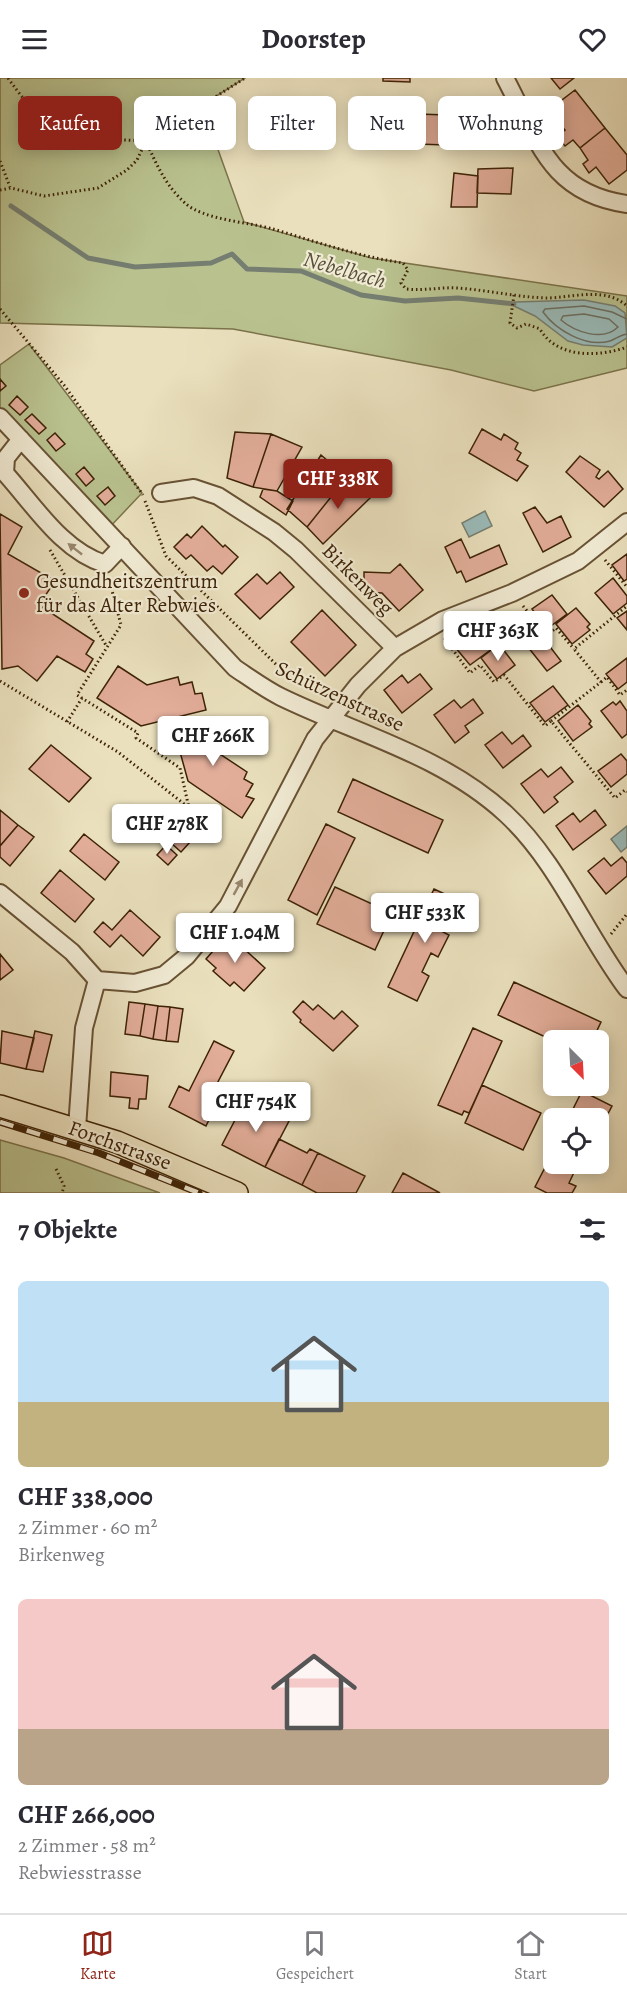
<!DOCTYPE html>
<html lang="de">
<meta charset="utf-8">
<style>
body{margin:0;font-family:Alegreya,serif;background:#f2f2f3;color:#2b2b33;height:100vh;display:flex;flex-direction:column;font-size:22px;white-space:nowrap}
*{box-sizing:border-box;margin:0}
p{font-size:20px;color:#7c7c81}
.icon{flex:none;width:33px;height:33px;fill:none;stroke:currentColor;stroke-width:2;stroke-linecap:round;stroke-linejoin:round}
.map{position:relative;height:1115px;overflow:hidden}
.drawer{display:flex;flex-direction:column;background:#fff;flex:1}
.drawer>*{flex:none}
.top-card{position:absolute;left:18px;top:18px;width:591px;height:54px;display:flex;gap:12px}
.needle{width:39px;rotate:156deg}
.buttons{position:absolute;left:543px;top:952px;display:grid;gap:12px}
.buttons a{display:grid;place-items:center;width:66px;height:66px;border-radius:9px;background:#fff;box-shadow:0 3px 15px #0003;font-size:30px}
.price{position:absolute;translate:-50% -51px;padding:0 14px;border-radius:6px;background:#fff;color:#222;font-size:20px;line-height:39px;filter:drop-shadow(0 2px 3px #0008)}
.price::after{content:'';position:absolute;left:50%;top:36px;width:18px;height:14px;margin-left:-9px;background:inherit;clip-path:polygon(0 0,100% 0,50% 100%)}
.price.on{background:#8f2418;color:#fff}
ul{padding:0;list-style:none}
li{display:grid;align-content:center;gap:12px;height:318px;padding:0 18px}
li span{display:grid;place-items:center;height:186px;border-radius:9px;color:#555}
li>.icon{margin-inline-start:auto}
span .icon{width:108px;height:108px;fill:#fffc;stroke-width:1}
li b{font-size:26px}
h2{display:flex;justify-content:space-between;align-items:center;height:72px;padding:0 18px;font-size:26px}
.tag{padding:0 21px;border-radius:9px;background:#fff;box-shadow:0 3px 15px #0003;font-size:21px;line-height:54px}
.tag.on{background:#8f2418;color:#fff}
header{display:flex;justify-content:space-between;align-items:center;height:78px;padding:0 18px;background:#fff;font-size:27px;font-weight:600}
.tab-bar{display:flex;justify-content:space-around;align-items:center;height:84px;border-top:2px solid #e1e1e2;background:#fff;font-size:16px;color:#7c7c81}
.tab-bar a{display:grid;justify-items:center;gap:3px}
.tab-bar .on{color:#8f2418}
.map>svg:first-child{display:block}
.green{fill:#b9c28f;stroke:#7b724a;stroke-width:1.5}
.water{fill:#9abbb9;stroke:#757e71;stroke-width:1.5}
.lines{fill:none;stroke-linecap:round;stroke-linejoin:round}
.shore{stroke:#6c6e60;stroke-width:1.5}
.stream{stroke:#757e71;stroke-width:5}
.building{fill:#e2ad99;stroke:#3d2206;stroke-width:1.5}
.minor-casing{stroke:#685234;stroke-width:20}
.major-casing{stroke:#3d2206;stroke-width:24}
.path{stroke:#3d2206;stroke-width:3;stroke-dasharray:1.5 3;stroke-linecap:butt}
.minor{stroke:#f1ebd4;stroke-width:16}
.major{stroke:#eae0bd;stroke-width:21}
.rail-casing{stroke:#3d2206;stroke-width:7}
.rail{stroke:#f1ebd4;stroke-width:4.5;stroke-dasharray:14;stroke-linecap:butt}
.oneway{fill:#97866d}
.poi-dot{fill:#8f2418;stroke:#f1ebd4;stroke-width:2}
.labels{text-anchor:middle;stroke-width:4.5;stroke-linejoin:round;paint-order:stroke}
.street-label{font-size:21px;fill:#3d2206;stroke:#f1ebd4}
.poi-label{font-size:21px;fill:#3d2206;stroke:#f1ebd4;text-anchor:start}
.water-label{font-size:22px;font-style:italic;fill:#59503c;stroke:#f1ebd4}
</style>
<header><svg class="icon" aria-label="menu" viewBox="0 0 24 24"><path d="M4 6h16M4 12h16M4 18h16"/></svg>Doorstep<svg class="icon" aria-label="heart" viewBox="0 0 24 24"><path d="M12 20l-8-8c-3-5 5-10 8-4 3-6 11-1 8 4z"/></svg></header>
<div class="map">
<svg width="627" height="1115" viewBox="0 0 627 1115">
<rect width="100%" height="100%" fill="#eae0bd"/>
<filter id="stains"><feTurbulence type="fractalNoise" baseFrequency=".00333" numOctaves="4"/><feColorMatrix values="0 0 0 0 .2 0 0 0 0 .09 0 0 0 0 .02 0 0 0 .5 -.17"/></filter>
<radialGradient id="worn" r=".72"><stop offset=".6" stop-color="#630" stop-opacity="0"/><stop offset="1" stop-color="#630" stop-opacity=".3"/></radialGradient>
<path class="green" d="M0,0H245L202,27L244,144L371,180L627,218V290L534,313L451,292L233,251L0,245Z
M29,266L142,415L107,452L0,339V287Z
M0,1062L64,1080L160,1115H0Z"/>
<path class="water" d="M584,222L615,228L625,235L627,260L612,269L583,267L568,263L535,238L514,228L515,224Z
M485,433L492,448L469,459L462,445Z
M627,748V769L621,774L611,761Z"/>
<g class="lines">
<path class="shore" d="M584,236L609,241L618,249C603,264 575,254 561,242L563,238Z
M627,241L612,234L584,228L545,231L543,234C556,252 586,270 610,263C616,261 620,257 627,256"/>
<path class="stream" d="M11,128L88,180L135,189L211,185L232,176L247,191L301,193L361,217L405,223L458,220L514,226"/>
</g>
<path class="building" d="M383,0H410V4L383,3Z
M551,0H574L560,11Z
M575,12L605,50L580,70L573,62L565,68L557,58L565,52L549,32Z
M444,26L484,27L483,54L446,53Z
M418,36L446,37V67L417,66Z
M605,50L627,77V92L609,106L596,89L589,95L583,86L588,82L580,70Z
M513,90L511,116L477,115L478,91Z
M454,95L478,98L477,129H451Z
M0,301L6,308L0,313Z
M17,318L28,329L20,337L9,327Z
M32,336L46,350L39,356L25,342Z
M482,351L501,362L504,356L518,365L515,371L521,375L517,382L528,388L517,403L469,375Z
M235,354L271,356L253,409L227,400Z
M55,355L65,366L56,373L47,362Z
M271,356L302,369L277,413L253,409Z
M321,377L347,399L307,449L287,431Z
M580,378L600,392L596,399L599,401L608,393L623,411L604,429L566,394Z
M84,389L94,401L86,408L76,396Z
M347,399L370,420L323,466L307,449Z
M108,409L115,418L105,427L97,418Z
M263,411L277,413L293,423L286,437L260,419Z
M535,429L547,445L561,438L571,459L543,474L523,435Z
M0,436L22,449L8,476L55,503L39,527L94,563L86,576L93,581L85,594L57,578L37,603L18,588L2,591Z
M202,448L223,469L225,467L238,479L222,496L213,488L207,493L191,477L186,481L174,469L187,456L191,460Z
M461,461L470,480L499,467L507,486L466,504L461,493L457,495L445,469Z
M627,476V501L624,503L612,487Z
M400,486L423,512L399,533L382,515L364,514V494L390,495Z
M280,494L294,509L260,541L235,516L257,496L267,506Z
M613,500L627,518V525L613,536L595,515Z
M552,517L567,536L544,553L532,537L535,535L532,531Z
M576,530L590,546L587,549L590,552L572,566L556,546Z
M322,532L356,567L325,598L291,564Z
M627,533V552L617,540Z
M478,551L493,570L470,587L455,569Z
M534,556L541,564L544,561L561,583L547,593L524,564Z
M499,566L515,587L497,601L481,580Z
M627,580V604L618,611L606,596Z
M118,588L147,607L178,599L180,607L192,604L195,616L202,615L206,632L141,648L97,620Z
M420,596L432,611L402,635L384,612L402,597L408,605Z
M553,608L568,627L545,644L530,625Z
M473,621L483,635L465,648L469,654L455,665L434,637L454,622L461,630Z
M620,623L627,633V656L622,660L601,633L613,624L616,627Z
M578,627L591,643L589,646L592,649L573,663L558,643Z
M215,640L220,676L247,694L244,701L253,706L246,718L254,721L242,740L188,703L174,652Z
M502,654L512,666L523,657L531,668L503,690L485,667Z
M51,667L91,700L69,724L29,691Z
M621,676L627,683V696L611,709L598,693Z
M561,689L573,704L554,719L558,724L544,735L521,706L541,691L548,699Z
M353,701L443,742L428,775L338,734Z
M0,732L18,747L0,768Z
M595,732L606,747L573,772L556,748L573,735L580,744Z
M326,746L355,760L317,837L288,822Z
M18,747L34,759L10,788L0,779V768Z
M179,755L190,764L181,774L170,764Z
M84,756L119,784L105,802L70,773Z
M166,767L177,777L168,787L157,777Z
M622,779L627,785V798L606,816L588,793L604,780L611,788Z
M60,792L94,821L75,844L41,815Z
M335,809L392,835L375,872L317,846Z
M434,811L464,825L453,847L445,844L441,853L449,857L438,879L431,875L422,894L429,898L417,923L388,909Z
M130,832L160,859L143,878L121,857L110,869L94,854L103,844L112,852Z
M228,856L265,890L244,913L234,904L230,908L213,893L216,890L206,881Z
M0,876L13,892L0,902Z
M514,904L601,944L592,963H554L498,937Z
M303,923L313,932L318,927L334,941L342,933L358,948L333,973L300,944L301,942L293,934Z
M129,924L145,926L140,958L125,956Z
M145,926L158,928L153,961L140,958Z
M158,928L170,929L166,963L153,961Z
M170,929L183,931L178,964L166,963Z
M473,950L502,963L469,1035L464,1033L462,1037L438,1027Z
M2,953L34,960L26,991L0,985Z
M35,953L52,957L43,994L26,991Z
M214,963L234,973L208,1023L216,1027L206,1048L169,1029L179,1008L189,1013Z
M111,994L148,998L146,1021H139L138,1031L129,1030L130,1020L110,1018Z
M482,1007L541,1035L523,1072L465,1045Z
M582,1013L612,1028L601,1049L598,1047V1041H568Z
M246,1021L289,1043L265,1089L222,1067Z
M279,1061L307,1075L310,1071L318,1075L302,1107L265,1089Z
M554,1072V1086H578L569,1105L576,1108L572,1115H547L535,1109Z
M318,1075L365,1098L356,1115H317L302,1107Z
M403,1095L440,1115H392Z"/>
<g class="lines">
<defs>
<path id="minor" d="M505,0C538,62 549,115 627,126
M0,339L235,590C250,600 265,611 281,619C357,656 442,677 506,736C558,784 585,855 627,911
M21,361L6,380L5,395C34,427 62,473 105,486L122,468
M161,415L194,410L218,418L274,454L296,472L395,570
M0,815L72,874L97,902L135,905L164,897L187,878L228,828L315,661L358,607L395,570L443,542L512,515L578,483L627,444
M77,1050L84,950L97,902"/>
<path id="major" d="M0,1028L117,1064L237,1115"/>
</defs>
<use href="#minor" class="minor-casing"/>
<use href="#major" class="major-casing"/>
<path class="path" d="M8,0C53,64 73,59 146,63
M146,63C156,86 166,108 185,125C203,142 249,144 273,151C317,164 357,178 403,185L408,192L401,205L406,211C425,213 440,209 457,210C487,212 516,219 546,220C572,220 605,208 627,228
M0,83L10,109
M0,112L11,110L44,118L98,110L127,92L137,82L146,63L245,0
M514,217L510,245L517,250L526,246L540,251C557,281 600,279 627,269
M0,231L64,307L143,417
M145,423L166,478L297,607
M50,472L107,569
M605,482L627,509
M109,501L121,547L77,617L138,655L136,660L180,690L189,730
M523,528L547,557L556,550L574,571
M444,560L470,595L480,587L494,604L504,597L545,648L551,643L615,720L625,712L627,714
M0,603L118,674L188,729
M601,604L607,599L620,617L627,612
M551,643L601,604L574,571L627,528
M67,644L82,620
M611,856L627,836
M56,1091L64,1108L62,1115"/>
<use href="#minor" class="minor"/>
<use href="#major" class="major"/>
<defs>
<path id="rail" d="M0,1044L99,1075L199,1115"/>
</defs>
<use href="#rail" class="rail-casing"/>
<use href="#rail" class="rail"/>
</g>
<defs><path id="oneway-solid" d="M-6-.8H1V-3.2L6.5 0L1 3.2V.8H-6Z" transform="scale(1.5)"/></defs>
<g class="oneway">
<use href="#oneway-solid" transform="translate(75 471) rotate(-142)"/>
<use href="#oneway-solid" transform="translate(238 809) rotate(-61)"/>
</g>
<circle class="poi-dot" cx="24" cy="515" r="6"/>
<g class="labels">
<g class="street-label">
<text transform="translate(358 501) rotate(45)" y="7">Birkenweg</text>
<text transform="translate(340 618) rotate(25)" y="7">Schützenstrasse</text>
<text transform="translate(120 1067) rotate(20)" y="7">Forchstrasse</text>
</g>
<g class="poi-label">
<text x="36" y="510">Gesundheitszentrum<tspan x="36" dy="24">für das Alter Rebwies</tspan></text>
</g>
<g class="water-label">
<text transform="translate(345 191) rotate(16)" y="8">Nebelbach</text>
</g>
</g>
<rect width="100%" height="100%" filter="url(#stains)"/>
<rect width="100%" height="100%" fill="url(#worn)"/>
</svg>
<div class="buttons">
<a><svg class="needle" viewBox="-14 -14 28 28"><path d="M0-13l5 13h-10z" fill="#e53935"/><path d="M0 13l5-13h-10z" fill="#7c7c81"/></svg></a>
<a><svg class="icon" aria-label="locate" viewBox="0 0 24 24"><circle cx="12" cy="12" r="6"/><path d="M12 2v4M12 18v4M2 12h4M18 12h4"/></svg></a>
</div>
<b class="price on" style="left:338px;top:432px">CHF 338K</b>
<b class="price" style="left:498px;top:584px">CHF 363K</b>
<b class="price" style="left:213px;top:689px">CHF 266K</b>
<b class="price" style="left:167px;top:777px">CHF 278K</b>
<b class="price" style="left:425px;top:866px">CHF 533K</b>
<b class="price" style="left:235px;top:886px">CHF 1.04M</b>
<b class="price" style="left:256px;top:1055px">CHF 754K</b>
<div class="top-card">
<a class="tag on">Kaufen</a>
<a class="tag">Mieten</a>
<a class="tag">Filter</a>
<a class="tag">Neu</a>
<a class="tag">Wohnung</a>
</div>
</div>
<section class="drawer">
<h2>7 Objekte<svg class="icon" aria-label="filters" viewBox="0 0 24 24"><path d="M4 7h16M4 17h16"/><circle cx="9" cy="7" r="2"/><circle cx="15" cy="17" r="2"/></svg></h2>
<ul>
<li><span style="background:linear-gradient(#bfe0f5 65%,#c2b280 0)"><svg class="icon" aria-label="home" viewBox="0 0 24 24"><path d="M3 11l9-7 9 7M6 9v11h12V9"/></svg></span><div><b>CHF 338,000</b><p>2 Zimmer · 60 m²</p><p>Birkenweg</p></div></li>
<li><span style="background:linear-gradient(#f6c9c9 70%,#b9a48a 0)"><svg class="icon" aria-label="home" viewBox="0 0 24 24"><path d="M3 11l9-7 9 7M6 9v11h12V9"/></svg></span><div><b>CHF 266,000</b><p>2 Zimmer · 58 m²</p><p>Rebwiesstrasse</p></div></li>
</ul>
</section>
<nav class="tab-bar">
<a class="on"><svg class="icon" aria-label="map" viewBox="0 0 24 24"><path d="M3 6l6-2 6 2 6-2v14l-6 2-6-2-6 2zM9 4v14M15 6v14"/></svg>Karte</a>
<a><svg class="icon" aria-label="saved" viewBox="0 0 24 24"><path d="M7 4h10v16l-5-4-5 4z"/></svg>Gespeichert</a>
<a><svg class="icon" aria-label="home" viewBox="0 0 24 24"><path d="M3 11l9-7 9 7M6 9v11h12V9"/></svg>Start</a>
</nav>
